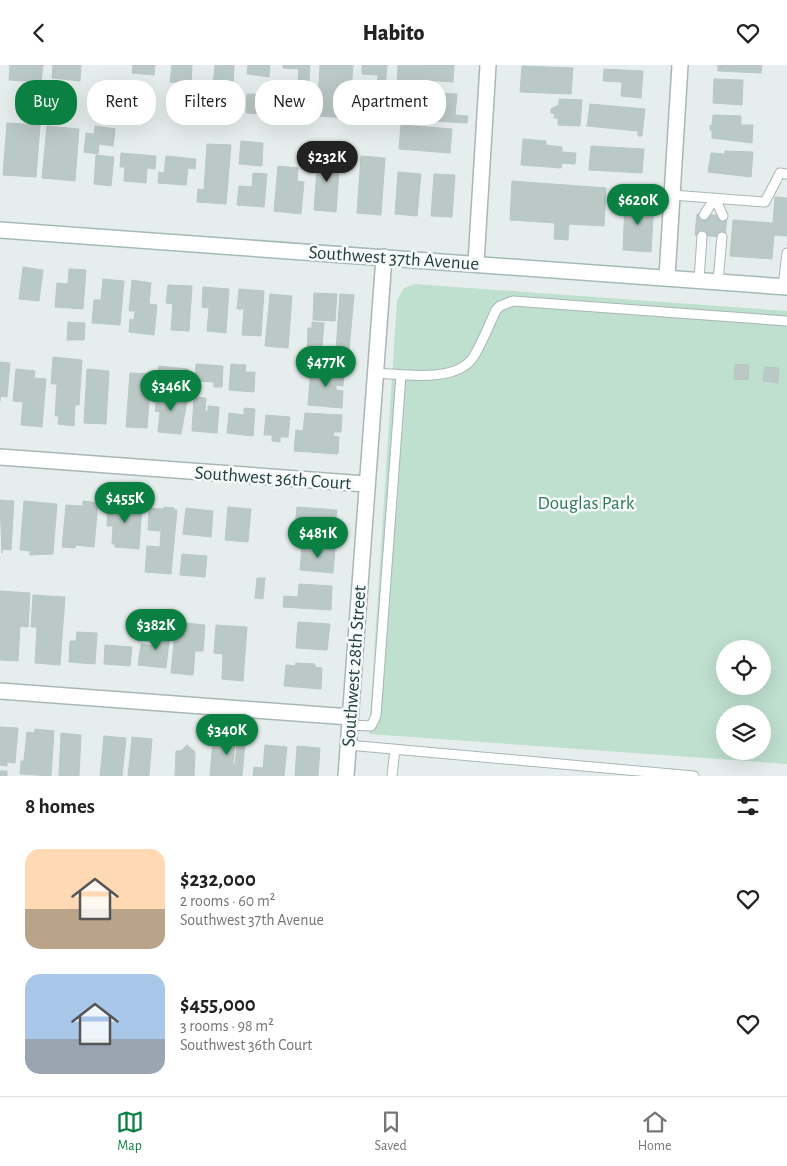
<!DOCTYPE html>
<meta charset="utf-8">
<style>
body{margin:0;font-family:"Alegreya Sans",sans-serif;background:#f6f6f6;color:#222;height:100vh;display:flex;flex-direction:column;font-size:19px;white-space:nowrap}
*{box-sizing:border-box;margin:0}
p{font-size:16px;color:#767676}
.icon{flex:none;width:28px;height:28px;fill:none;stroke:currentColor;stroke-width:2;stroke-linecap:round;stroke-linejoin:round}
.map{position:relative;height:711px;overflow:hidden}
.details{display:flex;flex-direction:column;background:#fff;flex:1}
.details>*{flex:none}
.guide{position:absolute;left:15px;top:15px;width:500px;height:45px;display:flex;gap:10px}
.tools{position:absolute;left:716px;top:575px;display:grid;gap:10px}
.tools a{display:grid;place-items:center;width:55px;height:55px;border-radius:50%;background:#fff;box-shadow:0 5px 20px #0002;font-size:25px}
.price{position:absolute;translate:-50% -42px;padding:0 11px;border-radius:18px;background:#0b8043;color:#fff;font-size:16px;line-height:32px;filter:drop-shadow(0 1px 2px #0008)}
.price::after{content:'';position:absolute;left:50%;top:30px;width:15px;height:11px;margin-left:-8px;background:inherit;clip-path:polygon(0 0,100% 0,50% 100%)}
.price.current{background:#222;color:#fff}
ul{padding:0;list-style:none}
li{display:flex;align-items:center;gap:15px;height:125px;padding:0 25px}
li span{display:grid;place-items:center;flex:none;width:140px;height:100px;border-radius:15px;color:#555}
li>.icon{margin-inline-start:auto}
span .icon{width:60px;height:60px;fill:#fffc;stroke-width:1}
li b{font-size:21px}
h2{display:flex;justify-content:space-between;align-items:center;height:60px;padding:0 25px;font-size:21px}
.tag{padding:0 18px;border-radius:20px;background:#fff;box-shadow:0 5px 20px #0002;font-size:18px;line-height:45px}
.tag.current{background:#0b8043;color:#fff}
header{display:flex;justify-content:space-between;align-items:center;height:65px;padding:0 25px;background:#fff;font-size:22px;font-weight:800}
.dock{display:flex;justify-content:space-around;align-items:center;height:70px;border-top:1px solid #e0e0e0;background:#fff;font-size:14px;color:#767676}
.dock a{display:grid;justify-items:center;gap:2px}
.dock .current{color:#0b8043}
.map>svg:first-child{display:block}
.green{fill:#bfdfcf;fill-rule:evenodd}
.building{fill:#bbc9c6;stroke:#b8c8c5}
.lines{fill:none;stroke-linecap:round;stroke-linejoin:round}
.service-casing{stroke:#a8b7b6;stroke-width:11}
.minor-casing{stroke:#a8b7b6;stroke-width:18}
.secondary-casing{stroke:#a4bab8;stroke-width:18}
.service{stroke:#fff;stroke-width:9}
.minor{stroke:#fff;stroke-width:15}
.secondary{stroke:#fff;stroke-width:15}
.labels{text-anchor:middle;stroke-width:5;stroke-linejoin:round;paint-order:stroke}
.street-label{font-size:19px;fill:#244140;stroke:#f6fbf9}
.park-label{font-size:19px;fill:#2e785c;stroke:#f6fbf9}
</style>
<header><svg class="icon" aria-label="back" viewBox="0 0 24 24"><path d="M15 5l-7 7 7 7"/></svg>Habito<svg class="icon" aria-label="heart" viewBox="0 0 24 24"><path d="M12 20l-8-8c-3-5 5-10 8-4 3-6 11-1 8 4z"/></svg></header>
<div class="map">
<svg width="787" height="711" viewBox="0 0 787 711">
<rect width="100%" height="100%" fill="#e6eeed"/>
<path class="green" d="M415,219L787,246V699L369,669L397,235L404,223ZM725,584H762V621H725ZM725,649H762V686H725Z"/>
<path class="building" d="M10,0H43L41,17L9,15Z
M53,0H81L80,16L52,13Z
M133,0H155L154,10L132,8Z
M172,0H192L191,19L170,17Z
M215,0H234L233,21L213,19Z
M248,0H270L269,12L247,9Z
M283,0H310L309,17L298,16L299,4L283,3Z
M320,0H353L349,53L317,51Z
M362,0H387L385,24L377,23L378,10L362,9Z
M398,0H454L453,17L414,14L413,21L397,19Z
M717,0H762L761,8L718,6V0Z
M522,1L573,3L571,29L520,27Z
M604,4L643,6L641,33L621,31L622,17L603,16Z
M714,14L743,15L742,40L713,38Z
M286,28L308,29L307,53L284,51Z
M433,28L457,29L455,50L468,51L467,58L418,55L419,46L432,47Z
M247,29L269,30L268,49L246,48Z
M559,34L582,35L580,61L558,60V53H554L555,49L551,48V44L559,40Z
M590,39L645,44L642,71H638V66L587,61Z
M713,50L741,51V60H753L752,78L712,73V65H710V60L712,61Z
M7,58L40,60L36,112L3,110Z
M401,60L452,64L450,88L399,84Z
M47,61L79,64L75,116L42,113Z
M95,61L115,64L113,81L99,79L98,89L84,87L86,68L94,69Z
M523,74L546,76V80L562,82V87L576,88L575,99L562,98L561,103L521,100Z
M241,76L263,78L262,101L239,99Z
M207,79L231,80L226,139L197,137L198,124L204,125Z
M591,81L644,84L642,108L589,105Z
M725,86L753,87L751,112L708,107L711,88L725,89Z
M121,88L156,91L155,104L147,103L146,118L124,116L125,102H120Z
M318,89L340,91L336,147L314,145Z
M96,90L114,92L111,121L94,119Z
M166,91L196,94L195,104L188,103L186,120L158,118L159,107L164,108Z
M361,91L385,93L381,150L357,148Z
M278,101L298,103L297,116L304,117L301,149L274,146Z
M398,107L421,109L417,151L395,149Z
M253,108L267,109L264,142L237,140L239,121L252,122Z
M434,109L455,110L452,152L431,151Z
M512,116L606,123L604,161L569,159L568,175L554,174L555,158L510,155Z
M775,132L787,133V171L774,170L772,194L730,191L733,155L773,158Z
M625,135L654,137L651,187L623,185Z
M697,149L727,151L725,172L695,170Z
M23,202L43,205L39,236L19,234Z
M69,204L86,205L83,244L55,242L57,218L68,219Z
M103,214L124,216L120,260L92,258L94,235H101Z
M132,215L151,218L149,239L157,240L154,270L129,267L130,254L134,255L135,246H129Z
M168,220L192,221L189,266L171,265L173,239L166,238Z
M203,222L229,224L226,268L207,266L209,243L202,242Z
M239,224L264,226L261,271L242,270L244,244H237Z
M314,228L337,229L335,256L313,255Z
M270,229L292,231L288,283L265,281Z
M340,229L354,230L349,286L336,285Z
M68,257L85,258L84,275H67Z
M312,257L324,258L321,292L307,291L308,263H312Z
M53,292L82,295L79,340H75L74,361L58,359L59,351H55L57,319H51Z
M0,297L10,298L7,332L0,331V336Z
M196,299L223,301L222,322H214V317L195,316Z
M231,299L246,300L245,307H255L254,327L229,325Z
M735,299L749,300L748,315L734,314Z
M159,301L188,304L186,323L157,320Z
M765,302L779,303L778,318L763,316Z
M311,303L344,305L343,321L336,320V325L343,326L342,343L308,340Z
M16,304L35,306L34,313L46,314L42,362L21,360L23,337L13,336Z
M87,304L109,306L106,359L84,358Z
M130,308L151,309L147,363L126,362Z
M158,327L188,330L181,369L158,367L160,347L155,346Z
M194,332L206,333L205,346H208V341L219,342L217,368L192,366Z
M244,343L255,344L253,371L227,368L229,348L244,350Z
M305,348L342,350L341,367H334L333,371L339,372L338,389L294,386L296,365L303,366Z
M266,350L290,352L288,372H280V377L272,376V370H264Z
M0,435L14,436L11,485L2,484V488Z
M24,436L57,439L53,489L30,490V486L20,485Z
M83,436L98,438L94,482L76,480L75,483L62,482L66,440L83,441Z
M108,437L142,440L139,484L115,482V479H112L113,461H107Z
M164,442L174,443V445H177L171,509L145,507L147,481L160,482L161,466L148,465L149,443L164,444Z
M228,442L251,444L248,477L225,475Z
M297,442L337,445L334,473L303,470V463L295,462Z
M186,443L213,446L211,472L183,469Z
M302,481L335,484L333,508L300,505Z
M182,489L207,491L205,512L180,510Z
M257,513H265L263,534L255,533Z
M299,519L332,521L331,545L283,542L284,531L298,532Z
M0,526L30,528L28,562L20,561L18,596L0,595Z
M33,530L65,532L60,600L35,598L37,562H31Z
M160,549L169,550L168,561H159Z
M176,557L205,560L203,586H195L193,610L171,608Z
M298,557L330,559L327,585L296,583Z
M216,560L247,562L243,616L222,614L223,589L214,588Z
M156,565L170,567L166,603L138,600L141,579L154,581Z
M77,567L97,568L95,599L69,597L70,576H76Z
M105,580L132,582L130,601L104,599Z
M296,598L315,599V602L322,603L321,624L284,621L286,600L295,601Z
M0,662L18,663L15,698L7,697V701L0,700Z
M214,663L222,664L221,676L235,677L233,699H235L238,667H246L242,711H210Z
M35,664L54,666L51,711L20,709L21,696H24L27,667L34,668Z
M61,668L81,670L79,711H59Z
M104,671L126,673L122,711H100Z
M132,672L152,674L149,711H128Z
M187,680L195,687L194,711H175L176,686H181Z
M265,680L287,682L284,711H253L254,702L263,703Z
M297,681L320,683L318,711H295Z
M0,706H7V711H0Z"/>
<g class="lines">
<defs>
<path id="service" d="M672,130L765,137L780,108L787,109
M715,133L723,151
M704,150L715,133
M699,215L702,171
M718,216L722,172
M783,221L787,188
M375,308C403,309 457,319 474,291C483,276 489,260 496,245L500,241L513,236L787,256
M349,660L371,661L376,651L401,310
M348,680L694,711
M392,711L395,684"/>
<path id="minor" d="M476,198L488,0
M667,212L680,0
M0,392L366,419
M0,626L350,652
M346,711L384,192"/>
<path id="secondary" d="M0,165L787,222"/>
</defs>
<use href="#service" class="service-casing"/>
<use href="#minor" class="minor-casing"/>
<use href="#secondary" class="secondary-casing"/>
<use href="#service" class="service"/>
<use href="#minor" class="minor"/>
<use href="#secondary" class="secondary"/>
</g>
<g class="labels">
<g class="street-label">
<text transform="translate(394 192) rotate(4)" y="7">Southwest 37th Avenue</text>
<text transform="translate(273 412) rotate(4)" y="7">Southwest 36th Court</text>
<text transform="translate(353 601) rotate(-86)" y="7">Southwest 28th Street</text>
</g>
<g class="park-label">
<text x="586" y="444">Douglas Park</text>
</g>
</g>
</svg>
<div class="tools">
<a><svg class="icon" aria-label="locate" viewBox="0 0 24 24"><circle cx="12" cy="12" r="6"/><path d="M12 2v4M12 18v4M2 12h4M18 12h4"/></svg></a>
<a><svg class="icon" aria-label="layers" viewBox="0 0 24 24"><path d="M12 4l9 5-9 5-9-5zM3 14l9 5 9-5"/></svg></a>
</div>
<b class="price current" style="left:327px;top:118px">$232K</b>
<b class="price" style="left:638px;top:161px">$620K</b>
<b class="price" style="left:326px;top:323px">$477K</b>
<b class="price" style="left:171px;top:347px">$346K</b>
<b class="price" style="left:125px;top:459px">$455K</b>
<b class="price" style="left:318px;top:494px">$481K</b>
<b class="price" style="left:156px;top:586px">$382K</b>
<b class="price" style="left:227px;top:691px">$340K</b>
<div class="guide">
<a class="tag current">Buy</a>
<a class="tag">Rent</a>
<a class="tag">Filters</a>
<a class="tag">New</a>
<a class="tag">Apartment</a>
</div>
</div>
<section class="details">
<h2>8 homes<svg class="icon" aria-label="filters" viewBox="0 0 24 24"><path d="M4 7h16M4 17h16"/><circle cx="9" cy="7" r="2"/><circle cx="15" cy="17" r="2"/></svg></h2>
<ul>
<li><span style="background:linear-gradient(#ffd9b3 60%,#b9a48a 0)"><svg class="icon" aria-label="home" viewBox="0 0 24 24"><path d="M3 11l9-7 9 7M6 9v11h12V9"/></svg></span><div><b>$232,000</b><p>2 rooms · 60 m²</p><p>Southwest 37th Avenue</p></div><svg class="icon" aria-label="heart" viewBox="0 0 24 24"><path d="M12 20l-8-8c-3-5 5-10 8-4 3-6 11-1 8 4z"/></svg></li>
<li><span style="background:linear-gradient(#a9c7e8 65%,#9aa5b1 0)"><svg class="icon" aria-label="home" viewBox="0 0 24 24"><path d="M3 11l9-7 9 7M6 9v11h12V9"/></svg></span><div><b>$455,000</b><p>3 rooms · 98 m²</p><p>Southwest 36th Court</p></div><svg class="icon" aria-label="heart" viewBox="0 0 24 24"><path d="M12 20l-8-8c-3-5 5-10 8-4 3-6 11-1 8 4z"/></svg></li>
</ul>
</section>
<nav class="dock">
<a class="current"><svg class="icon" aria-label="map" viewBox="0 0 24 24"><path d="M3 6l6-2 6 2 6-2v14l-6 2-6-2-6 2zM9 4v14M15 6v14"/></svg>Map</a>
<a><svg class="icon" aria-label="saved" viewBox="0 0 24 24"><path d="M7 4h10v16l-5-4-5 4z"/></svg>Saved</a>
<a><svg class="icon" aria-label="home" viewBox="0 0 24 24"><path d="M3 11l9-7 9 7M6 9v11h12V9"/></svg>Home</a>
</nav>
